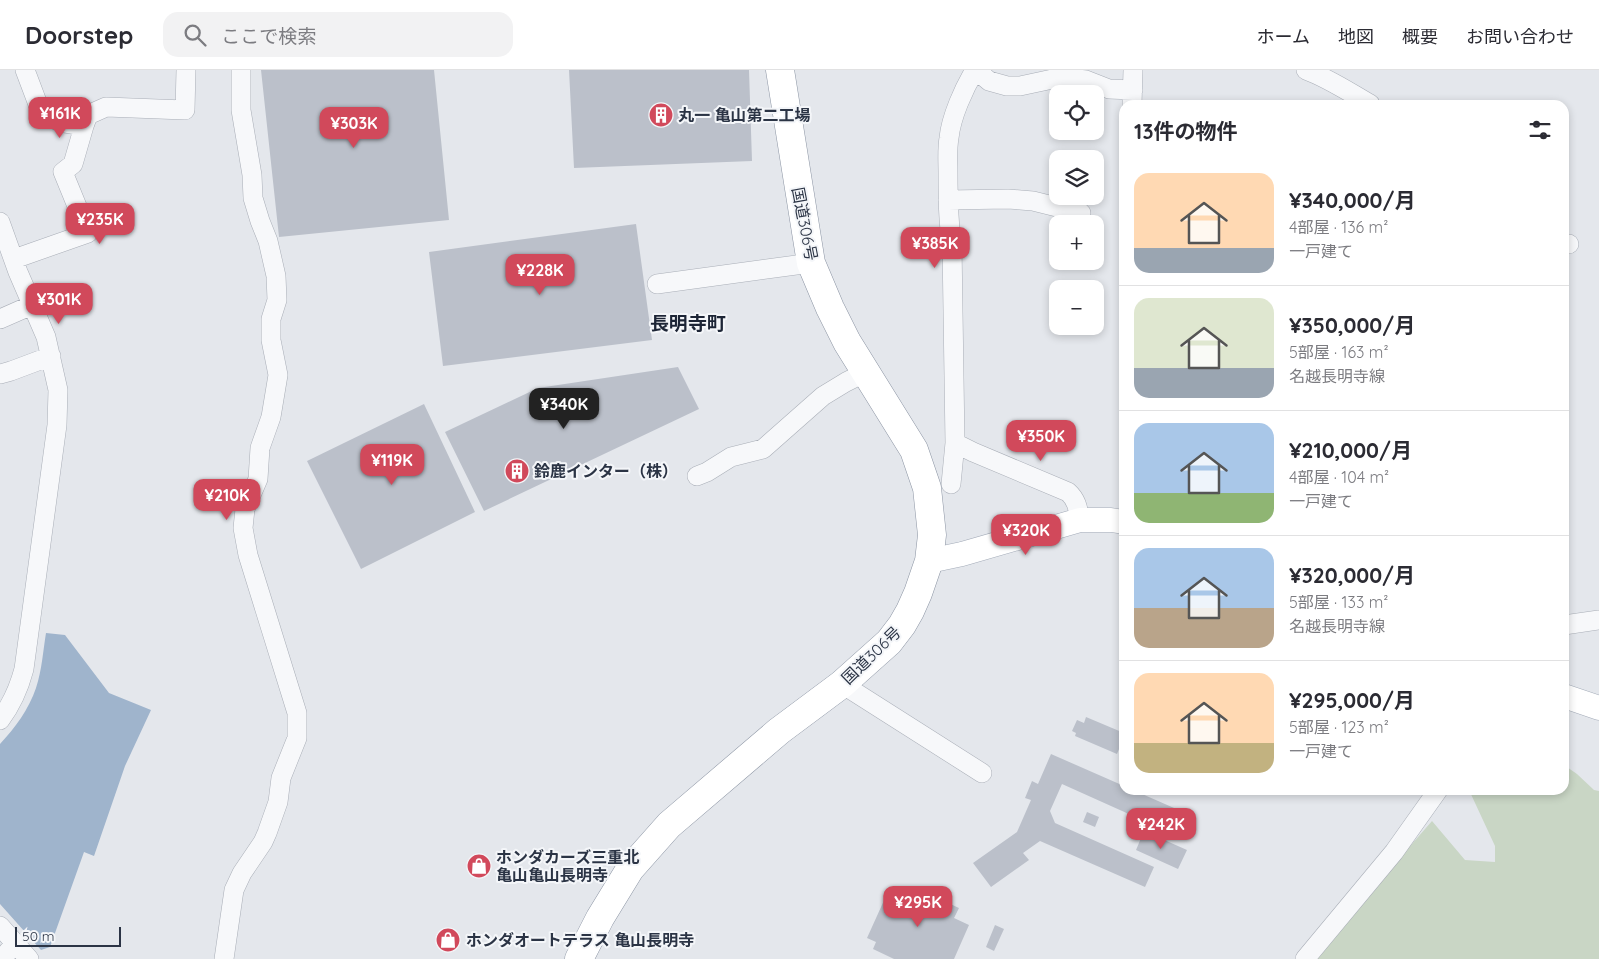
<!DOCTYPE html>
<html lang="ja">
<meta charset="utf-8">
<style>
body{margin:0;font-family:Quicksand,"Noto Sans JP",sans-serif;background:#f2f2f3;color:#2b2b33;height:100vh;display:flex;flex-direction:column;font-size:19px;white-space:nowrap}
*{box-sizing:border-box;margin:0}
p{font-size:16px;color:#7c7c81}
.icon{flex:none;width:28px;height:28px;fill:none;stroke:currentColor;stroke-width:2;stroke-linecap:round;stroke-linejoin:round}
.map{position:relative;flex:1;overflow:hidden}
.panel{position:absolute;left:1119px;top:30px;width:450px;height:695px;display:flex;flex-direction:column;background:#fff;border-radius:15px;box-shadow:0 2px 8px #0003}
.panel>*{flex:none}
.tools{position:absolute;left:1049px;top:15px;display:grid;gap:10px}
.tools a{display:grid;place-items:center;width:55px;height:55px;border-radius:10px;background:#fff;box-shadow:0 2px 8px #0003;font-size:25px}
.scale{position:absolute;left:15px;bottom:12px;width:106px;box-sizing:border-box;padding-left:5px;border:2px solid #2b3445;border-top:0;font-size:14px;line-height:18px;white-space:nowrap;color:#2b3445;-webkit-text-stroke:4px #f4f6f9;paint-order:stroke}
.price{position:absolute;translate:-50% -42px;padding:0 11px;border-radius:10px;background:#d1495b;color:#fff;font-size:16px;line-height:32px;filter:drop-shadow(0 1px 2px #0008)}
.price::after{content:'';position:absolute;left:50%;top:30px;width:15px;height:11px;margin-left:-8px;background:inherit;clip-path:polygon(0 0,100% 0,50% 100%)}
.price.selected{background:#222;color:#fff}
ul{padding:0;list-style:none}
li{display:flex;align-items:center;gap:15px;height:125px;padding:0 15px}
li+li{border-top:1px solid #e1e1e2}
li span{display:grid;place-items:center;flex:none;width:140px;height:100px;border-radius:15px;color:#555}
li>.icon{margin-inline-start:auto}
span .icon{width:60px;height:60px;fill:#fffc;stroke-width:1}
li b{font-size:21px}
h2{display:flex;justify-content:space-between;align-items:center;height:60px;padding:0 15px;font-size:21px}
header{display:flex;align-items:center;gap:30px;box-sizing:border-box;height:70px;padding:0 25px;background:#fff;border-bottom:1px solid #e1e1e2}
header strong{font-size:24px}
nav{display:flex;gap:28px;margin-inline-start:auto;font-size:18px}
.search{width:350px;height:45px;background:#f2f2f3;display:flex;align-items:center;gap:12px;box-sizing:border-box;padding:0 18px;border-radius:15px;color:#7c7c81;font-size:19px}
.map>svg:first-child{display:block}
.green{fill:#c9d6c5}
.water{fill:#9fb4cc}
.building{fill:#bbc0ca}
.lines{fill:none;stroke-linecap:round;stroke-linejoin:round}
.minor-casing{stroke:#a9aeb7;stroke-width:20}
.major-casing{stroke:#a3abb8;stroke-width:25}
.highway-casing{stroke:#8b94a3;stroke-width:29}
.minor{stroke:#f7f8fa;stroke-width:19}
.major{stroke:#fff;stroke-width:24}
.highway{stroke:#fff;stroke-width:28}
.labels{text-anchor:middle;stroke-width:4;stroke-linejoin:round;paint-order:stroke}
.poi-label{font-size:16px;font-weight:bold;fill:#2b3445;stroke:#f4f6f9;text-anchor:start}
.street-label{font-size:16px;fill:#2b3445;stroke:#f4f6f9}
.quarter-label{font-size:19px;font-weight:bold;fill:#1d2536;stroke:#f4f6f9}
</style>
<header>
<strong>Doorstep</strong>
<div class="search"><svg class="icon" aria-label="search" viewBox="0 0 24 24"><circle cx="10" cy="10" r="6"/><path d="M15 15l6 6"/></svg>ここで検索</div>
<nav><a>ホーム</a><a>地図</a><a>概要</a><a>お問い合わせ</a></nav>
</header>
<div class="map">
<svg width="1599" height="889" viewBox="0 0 1599 889">
<rect width="100%" height="100%" fill="#e4e7ec"/>
<path class="green" d="M1564,695L1577,704L1594,720L1599,721V889H1316L1356,838L1432,751L1465,790L1495,792V776L1469,720H1564Z"/>
<path class="water" d="M46,563L65,565L109,623L151,640L125,696L94,786L84,782L50,877L41,880L0,834V674C15,658 29,639 36,618C42,600 43,581 46,563Z"/>
<path class="building" d="M261,0H434L449,150L279,167Z
M569,0H749L752,91L574,98Z
M636,154L652,270L443,296L429,182Z
M678,297L699,339L484,441L445,362L538,318Z
M424,334L475,442L361,499L307,391Z
M1086,647L1124,663V667L1117,684L1075,666L1076,663L1072,661L1077,650L1084,653Z
M1051,684L1124,716V720H1133L1190,745L1180,767L1062,714L1050,741L1055,753L1154,797L1145,817L1040,771L1023,783L1029,790L991,817L973,793L1017,762L1031,730L1025,728L1032,711L1038,714Z
M1087,742L1099,747L1095,757L1083,752Z
M1144,761L1187,780L1178,799L1136,780Z
M911,816L959,838L954,848L969,855L954,889H894L873,879L876,872L867,868L886,826L895,831L899,822L906,826Z
M995,855L1004,859L994,881L986,877Z"/>
<g class="lines">
<defs>
<path id="minor" d="M976,0L989,11L1007,16H1020L1062,7L1086,10L1109,19L1133,20
M1306,0C1328,8 1349,22 1370,34L1369,35
M1132,35L1133,0
M84,56L88,45L106,37L185,40L186,0
M948,130L1008,129L1033,131L1081,143
M0,152L18,202L46,267L58,320L57,355L24,599C19,618 12,634 0,650
M1564,174H1569
M14,189L88,163L63,102L73,94L84,56L65,53L42,45L25,0
M657,214L811,193
M0,249L32,235
M0,304L11,301L51,286
M955,373L973,382L1068,422C1077,430 1078,439 1080,450
M697,406L707,402L731,387L763,379L823,326L846,312L866,302
M951,414L955,373L952,175C948,151 948,127 948,102C948,91 947,79 949,68C951,47 964,18 975,0
M1564,555L1599,550
M842,614L982,703
M0,856L29,889
M2,889L15,873
M224,889L234,820L242,803L263,772L267,763L278,732L281,708L297,668V643L248,485L243,458L245,439L258,409L260,378L271,347L278,305L271,270V249L277,230L276,206L268,171L260,151L253,128L252,105L241,40V0
M1305,889L1394,782L1438,720"/>
<path id="major" d="M929,491L962,484L1080,450H1111L1124,452
M1564,626L1599,638"/>
<path id="highway" d="M579,889L600,848L630,799L669,755L779,661L842,614L889,572L902,555L910,541L918,523L929,491L932,465L927,418L914,380L847,272L830,238L811,193L780,0"/>
</defs>
<use href="#minor" class="minor-casing"/>
<use href="#major" class="major-casing"/>
<use href="#highway" class="highway-casing"/>
<use href="#minor" class="minor"/>
<use href="#major" class="major"/>
<use href="#highway" class="highway"/>
</g>
<defs>
<symbol id="building-disc" viewBox="-11 -11 22 22"><circle r="9.5" fill="#d1495b" stroke="#f4f6f9"/><path d="M-4-6H4V6H1V3H-1V6H-4ZM-2.5-4.3h1.7v1.8h-1.7ZM.8-4.3h1.7v1.8H.8ZM-2.5-1h1.7V.8h-1.7ZM.8-1h1.7V.8H.8Z" fill="#fff"/></symbol>
<symbol id="shop-disc" viewBox="-11 -11 22 22"><circle r="9.5" fill="#d1495b" stroke="#f4f6f9"/><path d="M-5-2.5h2.3a2.7 3.5 0 0 1 5.4 0H5L5.5 6h-11ZM-1.5-2.5h3a1.5 2.3 0 0 0-3 0Z" fill="#fff"/></symbol>
</defs>
<g fill-rule="evenodd">
<use href="#building-disc" x="647" y="31" width="28" height="28"/>
<use href="#building-disc" x="503" y="387" width="28" height="28"/>
<use href="#shop-disc" x="465" y="782" width="28" height="28"/>
<use href="#shop-disc" x="434" y="856" width="28" height="28"/>
</g>
<g class="labels">
<g class="poi-label">
<text x="678" y="51">丸一 亀山第二工場</text>
<text x="534" y="407">鈴鹿インター（株）</text>
<text x="496" y="793">ホンダカーズ三重北<tspan x="496" dy="18">亀山亀山長明寺</tspan></text>
<text x="466" y="876">ホンダオートテラス 亀山長明寺</text>
</g>
<g class="street-label">
<text transform="translate(805 154) rotate(79)" y="6">国道306号</text>
<text transform="translate(871 585) rotate(-44)" y="6">国道306号</text>
</g>
<g class="quarter-label">
<text x="688" y="260">長明寺町</text>
</g>
</g>
</svg>
<div class="tools">
<a><svg class="icon" aria-label="locate" viewBox="0 0 24 24"><circle cx="12" cy="12" r="6"/><path d="M12 2v4M12 18v4M2 12h4M18 12h4"/></svg></a>
<a><svg class="icon" aria-label="layers" viewBox="0 0 24 24"><path d="M12 4l9 5-9 5-9-5zM3 14l9 5 9-5"/></svg></a>
<a>+</a>
<a>−</a>
</div>
<div class="scale">50 m</div>
<b class="price" style="left:60px;top:69px">¥161K</b>
<b class="price" style="left:354px;top:79px">¥303K</b>
<b class="price" style="left:100px;top:175px">¥235K</b>
<b class="price" style="left:935px;top:199px">¥385K</b>
<b class="price" style="left:540px;top:226px">¥228K</b>
<b class="price" style="left:59px;top:255px">¥301K</b>
<b class="price selected" style="left:564px;top:360px">¥340K</b>
<b class="price" style="left:1041px;top:392px">¥350K</b>
<b class="price" style="left:392px;top:416px">¥119K</b>
<b class="price" style="left:227px;top:451px">¥210K</b>
<b class="price" style="left:1026px;top:486px">¥320K</b>
<b class="price" style="left:1161px;top:780px">¥242K</b>
<b class="price" style="left:918px;top:858px">¥295K</b>
<section class="panel">
<h2>13件の物件<svg class="icon" aria-label="filters" viewBox="0 0 24 24"><path d="M4 7h16M4 17h16"/><circle cx="9" cy="7" r="2"/><circle cx="15" cy="17" r="2"/></svg></h2>
<ul>
<li><span style="background:linear-gradient(#ffd9b3 75%,#9aa5b1 0)"><svg class="icon" aria-label="home" viewBox="0 0 24 24"><path d="M3 11l9-7 9 7M6 9v11h12V9"/></svg></span><div><b>¥340,000/月</b><p>4部屋 · 136 m²</p><p>一戸建て</p></div></li>
<li><span style="background:linear-gradient(#dfe7d0 70%,#9aa5b1 0)"><svg class="icon" aria-label="home" viewBox="0 0 24 24"><path d="M3 11l9-7 9 7M6 9v11h12V9"/></svg></span><div><b>¥350,000/月</b><p>5部屋 · 163 m²</p><p>名越長明寺線</p></div></li>
<li><span style="background:linear-gradient(#a9c7e8 70%,#8fb573 0)"><svg class="icon" aria-label="home" viewBox="0 0 24 24"><path d="M3 11l9-7 9 7M6 9v11h12V9"/></svg></span><div><b>¥210,000/月</b><p>4部屋 · 104 m²</p><p>一戸建て</p></div></li>
<li><span style="background:linear-gradient(#a9c7e8 60%,#b9a48a 0)"><svg class="icon" aria-label="home" viewBox="0 0 24 24"><path d="M3 11l9-7 9 7M6 9v11h12V9"/></svg></span><div><b>¥320,000/月</b><p>5部屋 · 133 m²</p><p>名越長明寺線</p></div></li>
<li><span style="background:linear-gradient(#ffd9b3 70%,#c2b280 0)"><svg class="icon" aria-label="home" viewBox="0 0 24 24"><path d="M3 11l9-7 9 7M6 9v11h12V9"/></svg></span><div><b>¥295,000/月</b><p>5部屋 · 123 m²</p><p>一戸建て</p></div></li>
</ul>
</section>
</div>
